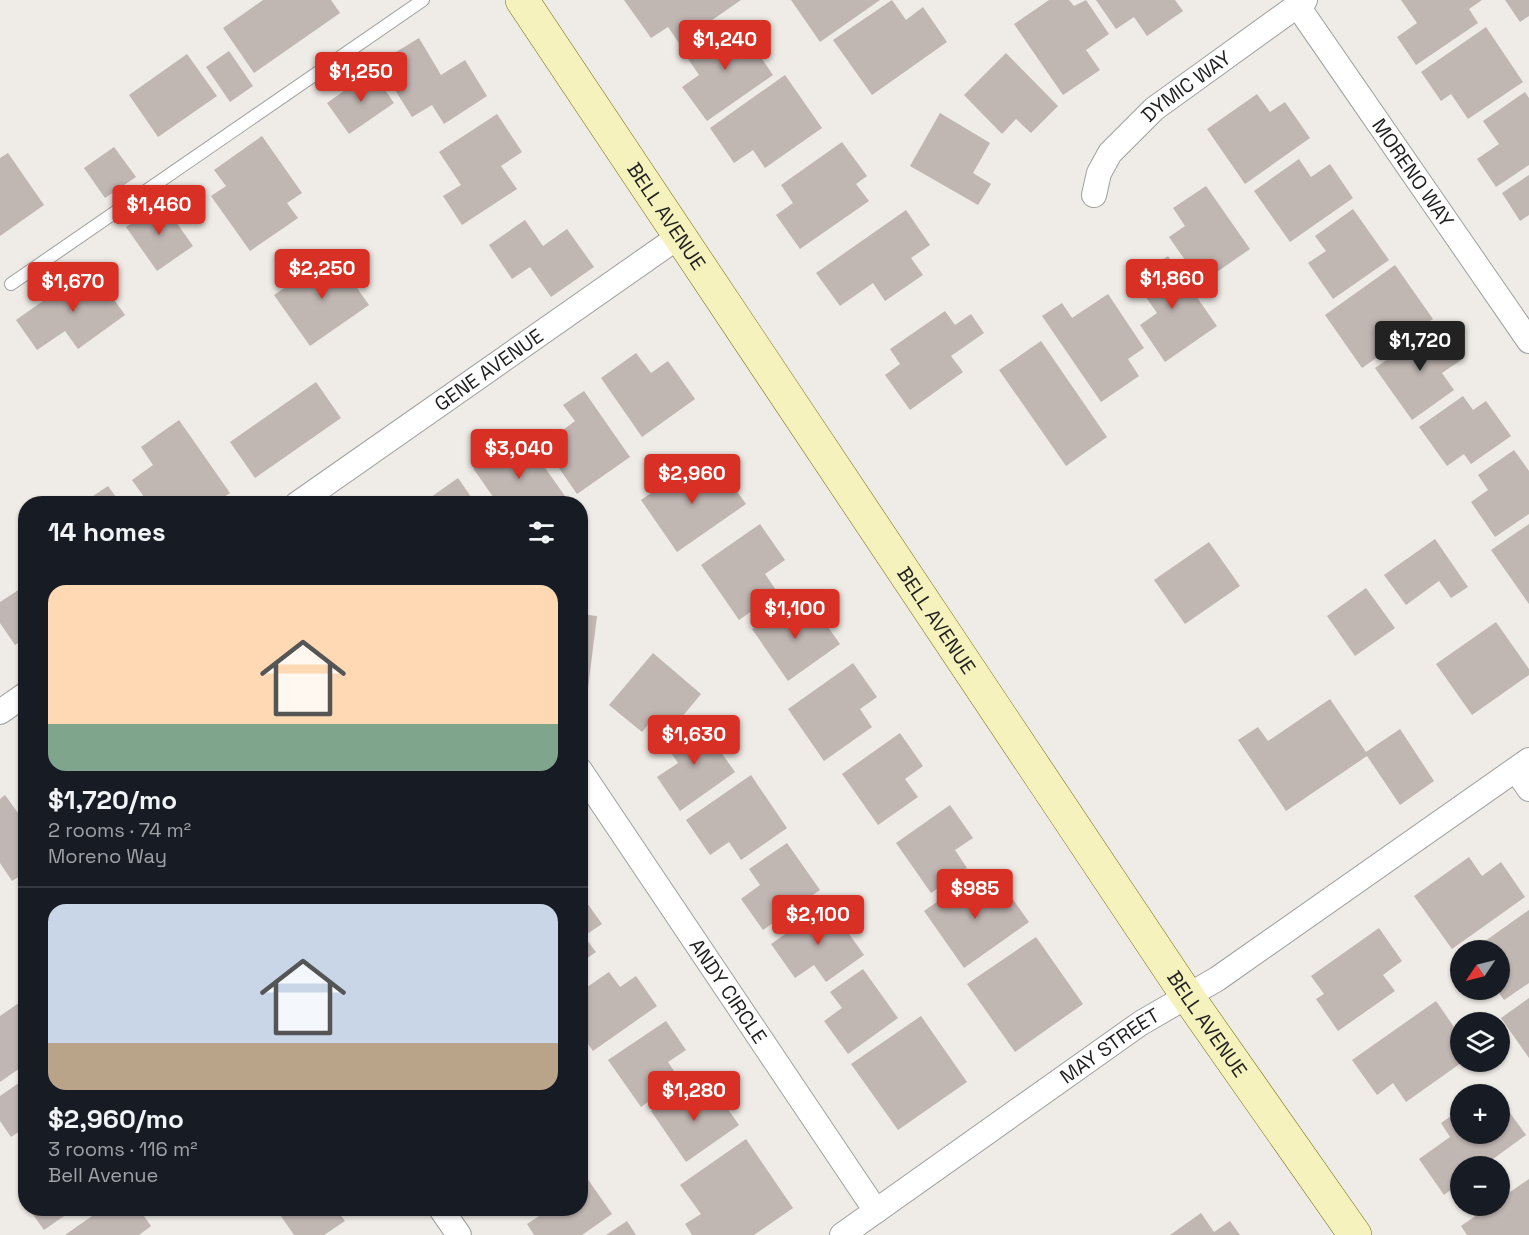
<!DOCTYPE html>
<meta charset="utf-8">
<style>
body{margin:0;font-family:"Space Grotesk",sans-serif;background:#242831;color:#f1f3f6;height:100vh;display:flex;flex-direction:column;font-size:22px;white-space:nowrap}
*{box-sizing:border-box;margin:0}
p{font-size:20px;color:#9ea1a6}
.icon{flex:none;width:33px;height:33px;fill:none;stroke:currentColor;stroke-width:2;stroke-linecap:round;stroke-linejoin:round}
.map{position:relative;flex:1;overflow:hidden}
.side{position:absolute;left:18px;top:496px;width:570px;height:720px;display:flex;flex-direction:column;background:#171b24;border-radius:24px;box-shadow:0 2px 4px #0004}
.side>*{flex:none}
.needle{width:39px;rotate:235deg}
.buttons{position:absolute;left:1450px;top:940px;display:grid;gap:12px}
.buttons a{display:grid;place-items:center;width:60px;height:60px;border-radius:50%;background:#171b24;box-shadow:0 2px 4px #0004;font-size:30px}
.price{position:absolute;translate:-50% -51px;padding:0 14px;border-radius:6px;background:#d93025;color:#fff;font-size:20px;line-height:39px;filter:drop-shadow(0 2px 3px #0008)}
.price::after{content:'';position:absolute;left:50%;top:36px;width:18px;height:14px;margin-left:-9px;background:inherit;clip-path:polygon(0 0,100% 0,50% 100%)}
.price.on{background:#222;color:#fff}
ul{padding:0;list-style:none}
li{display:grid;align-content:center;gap:12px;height:318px;padding:0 30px}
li+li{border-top:2px solid #363941}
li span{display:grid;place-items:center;height:186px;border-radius:18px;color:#555}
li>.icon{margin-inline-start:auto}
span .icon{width:108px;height:108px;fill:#fffc;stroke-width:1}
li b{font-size:26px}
h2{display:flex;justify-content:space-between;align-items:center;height:72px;padding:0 30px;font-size:26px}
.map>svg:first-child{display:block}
.building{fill:#c0b6b2}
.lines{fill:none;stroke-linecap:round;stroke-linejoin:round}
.service-casing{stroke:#a0a0a0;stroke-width:14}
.minor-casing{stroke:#a0a0a0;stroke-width:26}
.secondary-casing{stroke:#71700b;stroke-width:34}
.service{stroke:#fff;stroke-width:12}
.minor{stroke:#fff;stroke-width:24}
.secondary{stroke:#f6f2bd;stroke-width:33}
.labels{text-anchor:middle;stroke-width:4.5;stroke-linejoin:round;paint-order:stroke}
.street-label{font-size:20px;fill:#1f1f1f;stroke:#fff}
</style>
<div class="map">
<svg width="1529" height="1235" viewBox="0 0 1529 1235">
<rect width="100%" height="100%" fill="#efebe6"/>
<path class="building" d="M263,0H331L340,13L254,73L223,28Z
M624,0H741L679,43L668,27L651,38Z
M791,0H880L820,42Z
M892,0L906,20L923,7L947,42L872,95L833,40Z
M1049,0H1069L1074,6L1086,0L1109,34L1086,50L1100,70L1063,95L1014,24Z
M1096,0H1175L1183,11L1147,36L1134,17L1116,29Z
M1401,0H1482L1469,9L1478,23L1416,65L1397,37L1417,23Z
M1505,0H1529V16L1520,22Z
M736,21L773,75L707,121L682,87L699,75L686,56Z
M1486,27L1523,82L1468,119L1451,94L1441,101L1421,72Z
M419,38L441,75L465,60L487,96L444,124L432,105L412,117L378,63Z
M229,51L253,86L230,102L206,67Z
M1006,53L1058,106L1031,133L1016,119L1002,134L964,95Z
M187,54L217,96L158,137L129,95Z
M372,71L394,103L349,134L327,103Z
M785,75L822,128L765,168L753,150L734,163L710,128Z
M1525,92L1529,98V165L1496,187L1477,159L1499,144L1483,121Z
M1257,94L1270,112L1285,102L1310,138L1245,184L1207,129Z
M940,113L990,143L973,173L991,184L978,205L910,166Z
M497,114L522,152L501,166L517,189L462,225L443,196L461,185L439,152Z
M262,136L302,193L287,203L298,218L250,251L211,196L226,186L214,170Z
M842,142L867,176L856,184L869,201L800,249L776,215L793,203L781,185Z
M114,147L136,177L105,198L84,168Z
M8,153L44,205L0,236V158Z
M1299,159L1311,177L1330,164L1353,198L1290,242L1254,191Z
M1529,175V215L1520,221L1502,193Z
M1206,186L1250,249L1201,283L1169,237L1185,226L1173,208Z
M162,202L193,246L157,271L126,227Z
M1353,209L1389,260L1333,299L1308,263L1326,251L1315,236Z
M906,210L930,245L911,258L923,275L885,301L873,283L840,306L816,273Z
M525,220L543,246L567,229L594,267L551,297L530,267L512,279L489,245Z
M333,254L369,305L310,346L274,295Z
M1168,256L1217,326L1165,362L1140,325L1157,313L1134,280Z
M1395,265L1433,319L1362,368L1325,315Z
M91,267L125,315L78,349L65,331L37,350L16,320Z
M1108,294L1144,348L1128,359L1139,376L1101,402L1042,316L1062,303L1072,318Z
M945,311L955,325L971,314L984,333L951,356L963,372L910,410L885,375L900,364L890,349Z
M1437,325L1461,360L1442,373L1454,390L1412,420L1375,368Z
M1041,341L1107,437L1066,466L999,370Z
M636,353L651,373L668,361L695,399L642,437L601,378Z
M316,382L341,418L255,478L230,442Z
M584,391L630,457L577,494L543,445L575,421L563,405Z
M1463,396L1473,410L1486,401L1511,436L1471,464L1464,454L1447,466L1419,427Z
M179,420L230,493L214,504H149L132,480L153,465L141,447Z
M504,446L516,464L534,452L567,499L560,504H498L473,468Z
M1514,450L1529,471V514L1495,537L1471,502L1488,490L1478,475Z
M693,463L705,481L721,469L746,504L677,552L641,500Z
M458,478L476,504H426L424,502Z
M108,486L121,504H81Z
M760,524L785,560L765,574L778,593L739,620L701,565Z
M1529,524V604L1491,550Z
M1435,539L1468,587L1451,598L1439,581L1406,605L1384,575Z
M1209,542L1240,586L1185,624L1154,580Z
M26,585V638L15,645L0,623V602Z
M1366,588L1395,628L1355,656L1327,616Z
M787,605L799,622L816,610L840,644L788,681L752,629Z
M580,614L597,616L588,688L580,687Z
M1496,622L1529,669V675L1472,715L1436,664Z
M653,653L701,694L672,729L656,715L642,732L609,705Z
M853,663L877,697L860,709L872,727L824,761L788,709Z
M1330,699L1366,752L1400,729L1434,781L1400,805L1367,756L1286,811L1238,740L1258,727L1268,741Z
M699,721L735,772L680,811L657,777L678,763L665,744Z
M900,733L923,766L905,779L918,797L878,825L842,774Z
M751,775L787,828L741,860L729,842L710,855L686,820Z
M5,795L18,813L26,807V872L12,881L0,863V799Z
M950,805L973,838L955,850L967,868L931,893L896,843Z
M787,843L820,890L763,930L741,899L760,885L749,869Z
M1469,857L1482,876L1501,862L1525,897L1452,949L1414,896Z
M972,877L986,896L1002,884L1029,922L964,968L924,911Z
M580,893L602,924L584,936L596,952L580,963Z
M828,904L864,955L826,982L814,965L795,978L771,944Z
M1529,910V983L1504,1000L1497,990H1500V951H1471Z
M1379,928L1402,961L1383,975L1395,991L1338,1031L1316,999L1324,994L1311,976Z
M1036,937L1083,1004L1015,1052L967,984Z
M863,969L898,1018L848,1054L824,1021L842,1008L830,992Z
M609,972L620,987L636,976L657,1006L593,1051L580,1033V992Z
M26,998V1064L0,1082V1016Z
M1529,998V1058L1501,1018Z
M1436,1001L1461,1037V1063L1406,1102L1393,1083L1377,1095L1352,1060Z
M921,1016L967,1082L898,1130L851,1064Z
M666,1021L686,1050L668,1062L680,1080L641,1107L608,1060Z
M26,1078V1127L11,1137L0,1121V1096Z
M685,1087L698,1105L716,1092L739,1125L686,1162L651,1111Z
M1502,1102L1526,1135L1482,1167H1461V1182L1444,1195L1419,1159L1450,1137L1441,1123L1461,1109V1134H1500V1103Z
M746,1139L793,1208L754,1235H692L685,1224L701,1214L680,1185Z
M580,1168L612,1214L582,1235H534L527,1224L545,1212L543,1209H580Z
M1529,1179V1235H1467L1461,1226L1490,1206H1500V1199Z
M26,1191V1205L19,1196Z
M29,1209H74L44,1230Z
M102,1209H139L151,1226L139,1235H65Z
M276,1209H336L345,1221L324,1235H294Z
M1201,1213L1214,1232L1230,1221L1240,1235H1170Z
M627,1221L636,1235H606Z"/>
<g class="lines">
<defs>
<path id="service" d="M11,284L423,0"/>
<g id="minor">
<path id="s1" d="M1297,5L1529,341"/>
<path id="s2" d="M1094,195L1099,173L1110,153L1154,109L1305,0"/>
<path id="s3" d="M297,504L681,235"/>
<path d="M0,712L26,694"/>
<path id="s4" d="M580,770L876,1211"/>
<path d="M1516,770L1529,789"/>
<path d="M441,1209L459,1235"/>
<path id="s5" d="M842,1235L1141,1023L1217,979L1529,760"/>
</g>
<g id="secondary">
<path id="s6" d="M522,0L1188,997L1355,1235"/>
</g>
</defs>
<use href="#service" class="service-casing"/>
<use href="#minor" class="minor-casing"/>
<use href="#secondary" class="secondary-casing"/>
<use href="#service" class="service"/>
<use href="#minor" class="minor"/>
<use href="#secondary" class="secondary"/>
</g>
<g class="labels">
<g class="street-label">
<text dy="7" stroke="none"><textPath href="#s2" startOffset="147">DYMIC WAY</textPath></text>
<text dy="7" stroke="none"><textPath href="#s1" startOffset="204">MORENO WAY</textPath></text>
<text dy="7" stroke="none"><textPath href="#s6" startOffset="260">BELL AVENUE</textPath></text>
<text dy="7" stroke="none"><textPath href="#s3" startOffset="234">GENE AVENUE</textPath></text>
<text dy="7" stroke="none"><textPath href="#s6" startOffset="746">BELL AVENUE</textPath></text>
<text dy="7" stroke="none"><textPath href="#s4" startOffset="266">ANDY CIRCLE</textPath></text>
<text dy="7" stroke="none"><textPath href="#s6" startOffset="1232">BELL AVENUE</textPath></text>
<text dy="7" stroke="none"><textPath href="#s5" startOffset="328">MAY STREET</textPath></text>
</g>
</g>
</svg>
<div class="buttons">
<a><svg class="needle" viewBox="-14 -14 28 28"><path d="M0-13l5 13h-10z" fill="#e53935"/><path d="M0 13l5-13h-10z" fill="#9ea1a6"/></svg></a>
<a><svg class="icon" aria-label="layers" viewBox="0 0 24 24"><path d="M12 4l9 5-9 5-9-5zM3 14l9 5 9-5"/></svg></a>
<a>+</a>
<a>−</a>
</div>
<b class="price" style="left:725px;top:71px">$1,240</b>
<b class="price" style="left:361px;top:103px">$1,250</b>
<b class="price" style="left:159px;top:236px">$1,460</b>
<b class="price" style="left:322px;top:300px">$2,250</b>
<b class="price" style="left:1172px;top:310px">$1,860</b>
<b class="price" style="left:73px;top:313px">$1,670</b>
<b class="price on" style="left:1420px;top:372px">$1,720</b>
<b class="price" style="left:519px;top:480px">$3,040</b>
<b class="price" style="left:692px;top:505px">$2,960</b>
<b class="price" style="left:795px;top:640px">$1,100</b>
<b class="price" style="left:694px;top:766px">$1,630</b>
<b class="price" style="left:975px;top:920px">$985</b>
<b class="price" style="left:818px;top:946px">$2,100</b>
<b class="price" style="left:694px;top:1122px">$1,280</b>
<section class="side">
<h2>14 homes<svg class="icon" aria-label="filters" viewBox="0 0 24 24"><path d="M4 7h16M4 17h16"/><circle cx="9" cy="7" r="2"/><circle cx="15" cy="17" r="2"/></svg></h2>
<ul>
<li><span style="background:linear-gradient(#ffd9b3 75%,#7fa58c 0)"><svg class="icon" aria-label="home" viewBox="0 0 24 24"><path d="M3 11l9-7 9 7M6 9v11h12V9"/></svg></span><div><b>$1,720/mo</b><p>2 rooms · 74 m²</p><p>Moreno Way</p></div></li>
<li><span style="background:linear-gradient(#c9d6e8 75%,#b9a48a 0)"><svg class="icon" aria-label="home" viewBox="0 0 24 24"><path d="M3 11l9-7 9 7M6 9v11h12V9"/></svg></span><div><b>$2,960/mo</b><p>3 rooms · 116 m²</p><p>Bell Avenue</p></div></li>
</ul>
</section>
</div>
